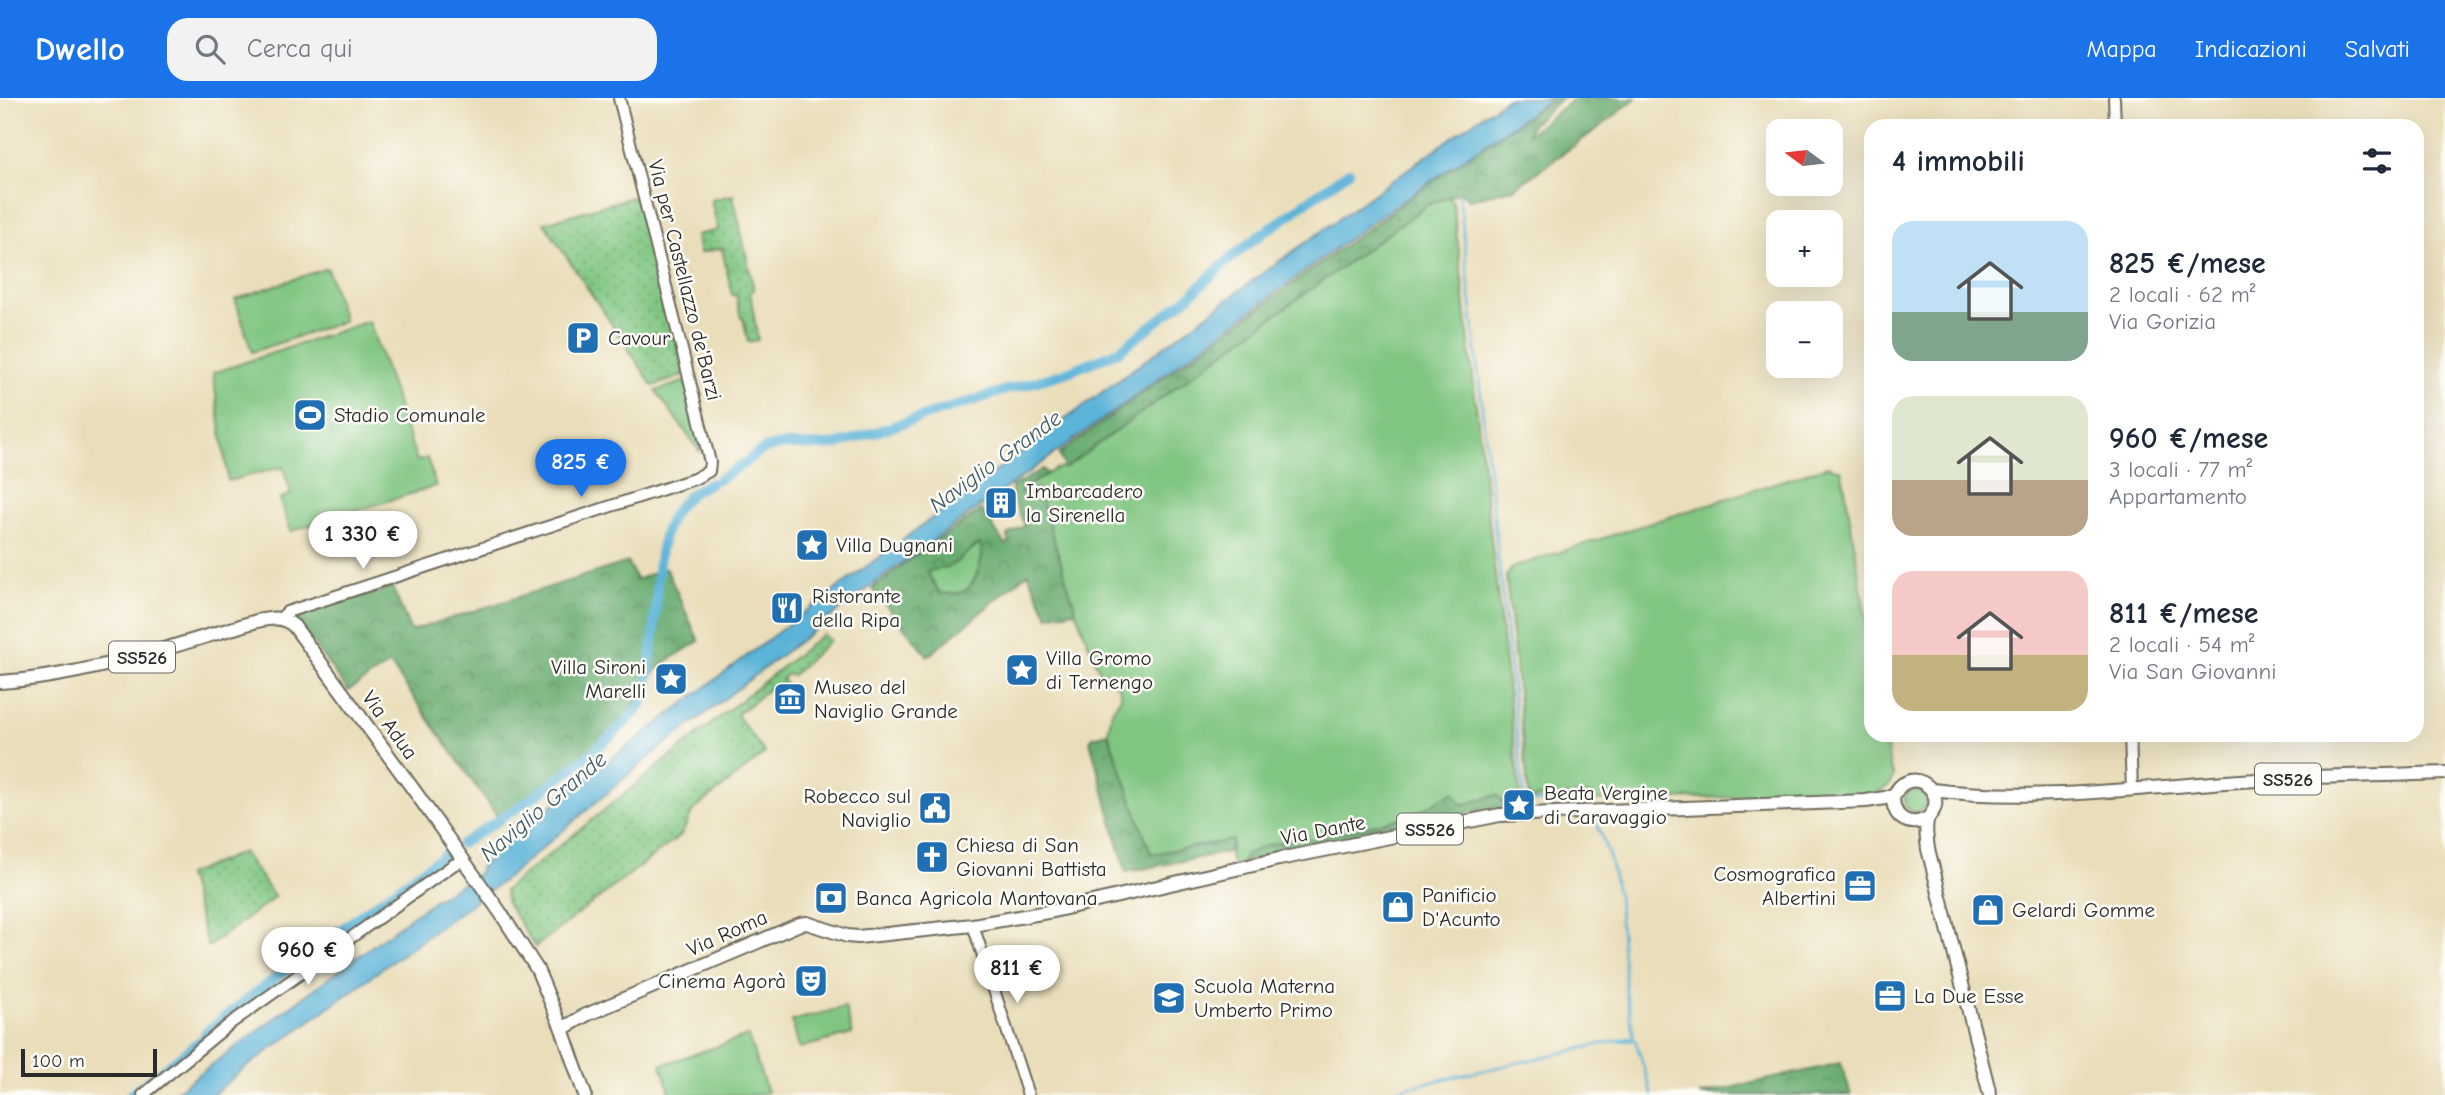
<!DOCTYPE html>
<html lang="it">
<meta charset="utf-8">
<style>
body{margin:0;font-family:"Comic Neue",sans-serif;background:#f2f2f3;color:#1f2937;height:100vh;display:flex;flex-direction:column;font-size:26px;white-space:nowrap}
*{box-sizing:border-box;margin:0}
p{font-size:23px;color:#747a83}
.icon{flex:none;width:38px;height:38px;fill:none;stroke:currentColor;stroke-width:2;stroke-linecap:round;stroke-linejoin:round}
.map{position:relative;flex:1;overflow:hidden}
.side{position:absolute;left:1864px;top:21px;width:560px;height:623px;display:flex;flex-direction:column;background:#fff;border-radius:21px;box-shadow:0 7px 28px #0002}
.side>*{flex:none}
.needle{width:46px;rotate:285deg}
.buttons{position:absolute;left:1766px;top:21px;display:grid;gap:14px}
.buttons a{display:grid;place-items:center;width:77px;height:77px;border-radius:14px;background:#fff;box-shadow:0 7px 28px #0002;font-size:35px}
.scale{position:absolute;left:21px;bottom:18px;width:136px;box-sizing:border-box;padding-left:7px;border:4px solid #2b2b2b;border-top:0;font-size:19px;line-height:24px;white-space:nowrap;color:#2b2b2b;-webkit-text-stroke:5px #fdfcf7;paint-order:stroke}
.price{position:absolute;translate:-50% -60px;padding:0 16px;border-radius:24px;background:#fff;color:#222;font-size:23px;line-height:46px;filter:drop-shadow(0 2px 4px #0008)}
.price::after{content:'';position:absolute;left:50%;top:42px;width:21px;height:16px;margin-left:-10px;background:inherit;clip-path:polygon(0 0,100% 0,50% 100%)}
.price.current{background:#1a73e8;color:#fff}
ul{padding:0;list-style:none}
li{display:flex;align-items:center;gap:21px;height:175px;padding:0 28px}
li span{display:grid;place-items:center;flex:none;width:196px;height:140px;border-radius:21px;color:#555}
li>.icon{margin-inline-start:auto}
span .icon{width:84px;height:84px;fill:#fffc;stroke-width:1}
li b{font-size:30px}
h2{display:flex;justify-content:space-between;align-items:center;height:84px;padding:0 28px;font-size:30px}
header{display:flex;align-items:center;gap:42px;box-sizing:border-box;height:98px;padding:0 35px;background:#1a73e8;color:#fff}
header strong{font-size:33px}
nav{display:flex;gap:38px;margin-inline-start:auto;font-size:24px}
.search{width:490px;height:63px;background:#f2f2f3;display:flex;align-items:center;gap:18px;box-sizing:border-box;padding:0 24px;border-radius:21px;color:#747a83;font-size:26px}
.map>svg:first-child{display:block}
.green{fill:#80c681;stroke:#567856;stroke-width:2}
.forest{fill:url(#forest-crowns);stroke:#4a6b4d;stroke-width:2;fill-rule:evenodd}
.park{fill:url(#park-dots);stroke:#567856;stroke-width:2}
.water{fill:#5bb3d8;stroke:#436f82;stroke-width:2}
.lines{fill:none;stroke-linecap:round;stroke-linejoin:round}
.stream{stroke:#5bb3d8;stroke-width:2.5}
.canal{stroke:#5bb3d8;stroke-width:10}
.minor-casing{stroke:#6e6a5d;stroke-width:14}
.major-casing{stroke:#6e6a5d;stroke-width:16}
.minor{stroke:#fff;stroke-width:10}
.major{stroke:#fff;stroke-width:12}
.labels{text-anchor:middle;stroke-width:5;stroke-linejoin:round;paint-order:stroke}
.shield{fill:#fdfcf7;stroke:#6a6a68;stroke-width:2}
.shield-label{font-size:19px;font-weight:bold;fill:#2b2b2b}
.street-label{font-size:21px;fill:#2b2b2b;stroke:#fdfcf7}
.poi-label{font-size:21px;fill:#2b2b2b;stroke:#fdfcf7;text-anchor:start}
.water-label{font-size:23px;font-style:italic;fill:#3c5b68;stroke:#fdfcf7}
</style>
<header>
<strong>Dwello</strong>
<div class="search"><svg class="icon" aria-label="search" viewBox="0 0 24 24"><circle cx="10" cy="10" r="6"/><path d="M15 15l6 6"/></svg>Cerca qui</div>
<nav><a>Mappa</a><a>Indicazioni</a><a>Salvati</a></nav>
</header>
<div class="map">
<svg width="2445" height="997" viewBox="0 0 2445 997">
<defs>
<pattern id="forest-crowns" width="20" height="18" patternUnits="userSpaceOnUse" patternTransform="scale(1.75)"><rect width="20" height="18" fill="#68ab6f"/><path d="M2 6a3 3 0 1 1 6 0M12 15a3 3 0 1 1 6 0" fill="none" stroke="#568b5b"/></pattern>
<pattern id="park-dots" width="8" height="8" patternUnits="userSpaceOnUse" patternTransform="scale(1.75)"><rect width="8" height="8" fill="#80c681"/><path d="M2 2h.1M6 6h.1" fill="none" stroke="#69a16a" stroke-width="1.8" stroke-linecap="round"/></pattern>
</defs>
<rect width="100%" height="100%" fill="#fdfcf7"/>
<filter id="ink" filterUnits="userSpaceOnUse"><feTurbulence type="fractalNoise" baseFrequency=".0143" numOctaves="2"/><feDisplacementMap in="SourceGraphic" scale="14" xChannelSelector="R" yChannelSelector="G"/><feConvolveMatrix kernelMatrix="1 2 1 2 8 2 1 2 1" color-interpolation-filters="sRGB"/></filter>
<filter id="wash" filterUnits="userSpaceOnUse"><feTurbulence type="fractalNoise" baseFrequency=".00686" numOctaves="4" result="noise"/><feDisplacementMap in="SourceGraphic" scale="28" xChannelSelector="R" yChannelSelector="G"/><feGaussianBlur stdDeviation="1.57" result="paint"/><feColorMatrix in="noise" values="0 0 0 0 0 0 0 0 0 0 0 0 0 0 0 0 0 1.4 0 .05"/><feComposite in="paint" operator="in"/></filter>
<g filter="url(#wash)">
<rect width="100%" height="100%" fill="#eadeba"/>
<path class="green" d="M1448,99L1453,103L1521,707L1507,709L1497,697L1462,707L1453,694L1422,712L1398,721L1329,737L1233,768L1230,759L1232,742L1151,756L1108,635L1112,613L1121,599L1119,588L1102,579L1095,562L1071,501L1038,390L1020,396L1021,392L1055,371L1065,369L1427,107Z
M327,170L344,223L252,254L235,201Z
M369,223L417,363L427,360L436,388L291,433L280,401L291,396L283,369L228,383L213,275Z
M686,283L701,346L700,354L656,293Z
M1828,368L1841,372L1844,384L1871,551V637H1885L1890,669L1894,678L1888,688L1878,695L1597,703L1591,696L1529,701L1506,478L1513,469Z
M980,445C984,457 982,461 978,472C971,494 962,498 940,495L927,475L932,471L944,470Z
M1904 703a11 11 0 1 1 22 0a11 11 0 1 1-22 0Z
M845,909L852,936L799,950L792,923Z
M748,938L767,994L756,997H671L661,967Z"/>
<path class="forest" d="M1555,0H1562L1531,27L1527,37L1571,3L1577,0H1636L1604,26L1515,90L1469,102L1461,94L1427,107L1065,370L1059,356L1440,78Z
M1043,371L1047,376L1021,392L1020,395L1038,390L1076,513L1048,518L1028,475L928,558L872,491L913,459L982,412L1005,447L1010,444L1007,437L1025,428L1013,401L1012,389ZM980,446C984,457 981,462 978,473C971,494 962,498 940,495L927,474C935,470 943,472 950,468C961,462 969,451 980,446Z
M628,464L636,482L666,470L699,543L664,565L649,580L620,632L550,685L497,718L390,566L348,593L293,518L392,489L411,533Z
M1108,635L1151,756L1232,742L1229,754L1126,774L1090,643L1093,639Z
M1453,694L1462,707L1497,697L1507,709L1481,712L1242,764L1245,757L1264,748L1305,738L1312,742L1398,721L1422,712Z
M1841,965L1851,997H1699Z"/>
<path class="park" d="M639,97L685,277L653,288L544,125Z
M733,97L754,192L750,194L758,242L748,244L743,220H741L736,197H732L722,150L700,155L696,137L718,132L711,102Z
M823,536L830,542L793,577L787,576L782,581L786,587L776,595L771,589L737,617L765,655L692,714L682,736L535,849L506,803L505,792Z
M243,754L275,799L208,849L187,777Z"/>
<path class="water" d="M1507,0H1551L1373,123L1117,311L896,469L654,655L507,780L241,973L212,997H171L434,802L479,775L481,768L564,697L774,537L1270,170Z"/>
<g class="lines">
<path class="stream" d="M1459,95L1524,700L1528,704L1582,701L1588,705
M1620,943L1635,942L1636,944L1652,997
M1372,997L1634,939L1626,895L1618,798L1610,761L1595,721"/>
<path class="canal" d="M1298,110L1349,74
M1269,131L1294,114
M1195,193L1233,158L1263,135
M1014,290L1065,275L1119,253L1191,197
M742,367C749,362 757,354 765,351C787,342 815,351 838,346L1009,291
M719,381L737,370
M461,746C514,713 566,679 612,637C621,628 635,618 641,606C647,594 648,579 650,565C652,551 654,537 655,523C659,472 653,407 711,385
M130,997L204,940L205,935C283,872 365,813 447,755"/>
</g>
</g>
<g filter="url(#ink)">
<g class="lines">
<defs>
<path id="minor" d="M2114,0L2115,28
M281,520L287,514L694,381L709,373L710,364L619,0
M2130,637L2132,691
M973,827L1028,997
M143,997L231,925L453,767L462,763"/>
<path id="major" d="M0,584C89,578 172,548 257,523C272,520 282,518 294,528L416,695L500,814L537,871L562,931L585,997
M1932,692C2029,704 2129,691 2226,684C2298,678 2372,678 2445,675
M1928,720C1910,730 1894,721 1893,701C1895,694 1899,687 1907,684C1921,678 1938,692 1935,708C1934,714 1929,717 1927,723C1925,731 1927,742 1928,751L1990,997
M562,931L586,917L800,826L807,825L847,838L858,839L973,827L1053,813L1279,761L1500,717L1866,703L1885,700L1895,696"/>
</defs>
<use href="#minor" class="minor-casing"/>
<use href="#major" class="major-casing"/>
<use href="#minor" class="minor"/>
<use href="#major" class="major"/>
</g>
</g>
<defs>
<symbol id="parking-square" viewBox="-11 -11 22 22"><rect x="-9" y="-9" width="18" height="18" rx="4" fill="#1f6fb2" stroke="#fdfcf7"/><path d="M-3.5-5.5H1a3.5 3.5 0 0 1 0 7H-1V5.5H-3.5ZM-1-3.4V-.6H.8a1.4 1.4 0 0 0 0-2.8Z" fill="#fff"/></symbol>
<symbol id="stadium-square" viewBox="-11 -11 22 22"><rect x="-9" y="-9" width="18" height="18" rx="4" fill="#1f6fb2" stroke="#fdfcf7"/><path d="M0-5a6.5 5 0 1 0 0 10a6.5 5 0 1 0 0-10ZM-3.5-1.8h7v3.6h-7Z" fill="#fff"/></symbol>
<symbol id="building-square" viewBox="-11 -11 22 22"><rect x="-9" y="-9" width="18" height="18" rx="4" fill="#1f6fb2" stroke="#fdfcf7"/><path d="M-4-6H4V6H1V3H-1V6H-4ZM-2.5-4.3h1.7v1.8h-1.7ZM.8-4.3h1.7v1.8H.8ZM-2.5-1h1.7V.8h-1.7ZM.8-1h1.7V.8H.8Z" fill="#fff"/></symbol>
<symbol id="sight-square" viewBox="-11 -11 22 22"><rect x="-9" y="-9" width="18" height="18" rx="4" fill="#1f6fb2" stroke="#fdfcf7"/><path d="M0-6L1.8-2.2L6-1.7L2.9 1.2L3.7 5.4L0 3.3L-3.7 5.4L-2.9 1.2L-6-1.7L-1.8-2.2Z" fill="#fff"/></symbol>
<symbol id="restaurant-square" viewBox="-11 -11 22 22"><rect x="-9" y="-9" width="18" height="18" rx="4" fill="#1f6fb2" stroke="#fdfcf7"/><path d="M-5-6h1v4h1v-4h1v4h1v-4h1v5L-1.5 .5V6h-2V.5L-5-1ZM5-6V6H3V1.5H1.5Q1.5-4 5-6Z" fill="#fff"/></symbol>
<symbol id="museum-square" viewBox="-11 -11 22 22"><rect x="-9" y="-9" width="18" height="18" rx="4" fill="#1f6fb2" stroke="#fdfcf7"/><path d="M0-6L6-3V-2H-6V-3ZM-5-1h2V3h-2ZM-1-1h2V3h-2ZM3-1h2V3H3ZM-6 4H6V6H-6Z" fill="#fff"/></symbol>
<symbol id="civic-square" viewBox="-11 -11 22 22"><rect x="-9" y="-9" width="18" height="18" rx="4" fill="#1f6fb2" stroke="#fdfcf7"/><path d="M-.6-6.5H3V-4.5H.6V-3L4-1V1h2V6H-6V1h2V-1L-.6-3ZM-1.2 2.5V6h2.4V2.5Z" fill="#fff"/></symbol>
<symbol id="church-square" viewBox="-11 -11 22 22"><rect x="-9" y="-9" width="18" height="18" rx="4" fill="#1f6fb2" stroke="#fdfcf7"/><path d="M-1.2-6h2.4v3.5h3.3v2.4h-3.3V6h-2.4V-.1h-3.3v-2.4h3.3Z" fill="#fff"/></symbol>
<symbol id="office-square" viewBox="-11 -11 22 22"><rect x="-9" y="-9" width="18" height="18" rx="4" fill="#1f6fb2" stroke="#fdfcf7"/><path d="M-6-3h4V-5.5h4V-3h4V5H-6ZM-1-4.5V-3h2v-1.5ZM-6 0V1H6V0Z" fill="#fff"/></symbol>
<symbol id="bank-square" viewBox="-11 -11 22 22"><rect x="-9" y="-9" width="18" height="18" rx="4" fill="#1f6fb2" stroke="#fdfcf7"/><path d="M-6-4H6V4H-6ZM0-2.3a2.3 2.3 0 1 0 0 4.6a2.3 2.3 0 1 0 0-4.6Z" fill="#fff"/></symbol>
<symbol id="shop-square" viewBox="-11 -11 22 22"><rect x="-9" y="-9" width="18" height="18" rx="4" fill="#1f6fb2" stroke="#fdfcf7"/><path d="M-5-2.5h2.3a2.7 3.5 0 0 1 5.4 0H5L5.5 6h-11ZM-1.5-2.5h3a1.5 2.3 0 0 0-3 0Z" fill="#fff"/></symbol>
<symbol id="theatre-square" viewBox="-11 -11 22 22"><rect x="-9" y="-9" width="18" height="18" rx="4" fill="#1f6fb2" stroke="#fdfcf7"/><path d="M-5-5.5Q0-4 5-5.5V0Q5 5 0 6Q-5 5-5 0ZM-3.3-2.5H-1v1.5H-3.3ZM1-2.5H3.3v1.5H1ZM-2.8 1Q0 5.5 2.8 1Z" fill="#fff"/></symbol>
<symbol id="school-square" viewBox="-11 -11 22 22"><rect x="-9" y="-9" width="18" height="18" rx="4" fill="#1f6fb2" stroke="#fdfcf7"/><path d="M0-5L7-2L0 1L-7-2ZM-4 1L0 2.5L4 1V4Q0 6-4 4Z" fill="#fff"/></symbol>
</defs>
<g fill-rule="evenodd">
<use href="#parking-square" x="564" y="221" width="38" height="38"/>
<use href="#stadium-square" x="291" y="298" width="38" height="38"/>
<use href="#building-square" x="982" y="386" width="38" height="38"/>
<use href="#sight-square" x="793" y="428" width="38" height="38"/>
<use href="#restaurant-square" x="768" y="491" width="38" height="38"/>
<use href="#sight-square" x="1003" y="553" width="38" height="38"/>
<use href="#sight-square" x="652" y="562" width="38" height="38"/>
<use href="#museum-square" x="771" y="582" width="38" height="38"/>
<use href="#sight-square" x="1500" y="688" width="38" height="38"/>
<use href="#civic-square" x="916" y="691" width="38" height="38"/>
<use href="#church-square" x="913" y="740" width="38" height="38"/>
<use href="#office-square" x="1841" y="769" width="38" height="38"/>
<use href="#bank-square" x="812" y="781" width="38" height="38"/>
<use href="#shop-square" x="1379" y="790" width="38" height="38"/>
<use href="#shop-square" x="1969" y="793" width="38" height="38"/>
<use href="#theatre-square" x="792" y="864" width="38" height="38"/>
<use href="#office-square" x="1871" y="879" width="38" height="38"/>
<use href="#school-square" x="1150" y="881" width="38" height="38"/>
</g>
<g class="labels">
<g class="shield">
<rect x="109" y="543.5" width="66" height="31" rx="5"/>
<rect x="2255" y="665.5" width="66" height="31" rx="5"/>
<rect x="1397" y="715.5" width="66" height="31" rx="5"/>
</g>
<g class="shield-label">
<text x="142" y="566">SS526</text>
<text x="2288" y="688">SS526</text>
<text x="1430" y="738">SS526</text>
</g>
<g class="street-label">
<text transform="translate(685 182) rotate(76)" y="7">Via per Castellazzo de'Barzi</text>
<text transform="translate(390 627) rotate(54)" y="7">Via Adua</text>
<text transform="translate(1323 732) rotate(-11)" y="7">Via Dante</text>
<text transform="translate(727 835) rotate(-24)" y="7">Via Roma</text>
</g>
<g class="poi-label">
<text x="608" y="247">Cavour</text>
<text x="334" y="324">Stadio Comunale</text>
<text x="1026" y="400">Imbarcadero<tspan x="1026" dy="24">la Sirenella</tspan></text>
<text x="836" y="454">Villa Dugnani</text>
<text x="812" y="505">Ristorante<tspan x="812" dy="24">della Ripa</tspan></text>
<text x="1046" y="567">Villa Gromo<tspan x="1046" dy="24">di Ternengo</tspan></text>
<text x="646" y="576" text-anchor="end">Villa Sironi<tspan x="646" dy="24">Marelli</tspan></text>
<text x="814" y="596">Museo del<tspan x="814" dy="24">Naviglio Grande</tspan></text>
<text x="1544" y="702">Beata Vergine<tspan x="1544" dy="24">di Caravaggio</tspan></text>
<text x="911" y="705" text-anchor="end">Robecco sul<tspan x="911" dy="24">Naviglio</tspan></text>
<text x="956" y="754">Chiesa di San<tspan x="956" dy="24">Giovanni Battista</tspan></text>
<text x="1836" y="783" text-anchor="end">Cosmografica<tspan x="1836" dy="24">Albertini</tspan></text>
<text x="1422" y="804">Panificio<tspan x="1422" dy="24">D'Acunto</tspan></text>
<text x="856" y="807">Banca Agricola Mantovana</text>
<text x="2012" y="819">Gelardi Gomme</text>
<text x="786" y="890" text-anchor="end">Cinema Agorà</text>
<text x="1194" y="895">Scuola Materna<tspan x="1194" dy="24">Umberto Primo</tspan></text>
<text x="1914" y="905">La Due Esse</text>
</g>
<g class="water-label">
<text transform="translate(995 363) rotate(-36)" y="8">Naviglio Grande</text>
<text transform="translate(543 708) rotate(-40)" y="8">Naviglio Grande</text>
</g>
</g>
</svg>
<div class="buttons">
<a><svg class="needle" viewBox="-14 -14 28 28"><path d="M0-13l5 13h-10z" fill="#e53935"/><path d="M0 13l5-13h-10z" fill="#747a83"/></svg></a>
<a>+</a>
<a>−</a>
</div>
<div class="scale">100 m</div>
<b class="price current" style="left:581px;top:401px">825 €</b>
<b class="price" style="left:363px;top:473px">1 330 €</b>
<b class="price" style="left:308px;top:889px">960 €</b>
<b class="price" style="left:1017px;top:907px">811 €</b>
<section class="side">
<h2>4 immobili<svg class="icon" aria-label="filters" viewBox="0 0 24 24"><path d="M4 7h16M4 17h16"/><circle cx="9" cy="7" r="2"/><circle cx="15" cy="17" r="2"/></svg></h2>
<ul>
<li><span style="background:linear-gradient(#bfe0f5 65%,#7fa58c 0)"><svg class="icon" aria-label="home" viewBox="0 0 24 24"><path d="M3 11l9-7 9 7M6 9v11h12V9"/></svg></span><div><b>825 €/mese</b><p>2 locali · 62 m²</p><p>Via Gorizia</p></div></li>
<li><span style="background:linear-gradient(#dfe7d0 60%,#b9a48a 0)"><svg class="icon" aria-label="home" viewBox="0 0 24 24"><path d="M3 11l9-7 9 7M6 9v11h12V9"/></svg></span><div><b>960 €/mese</b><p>3 locali · 77 m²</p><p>Appartamento</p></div></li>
<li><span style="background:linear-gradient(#f6c9c9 60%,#c2b280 0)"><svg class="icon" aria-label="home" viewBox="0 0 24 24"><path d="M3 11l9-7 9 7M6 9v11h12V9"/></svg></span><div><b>811 €/mese</b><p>2 locali · 54 m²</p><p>Via San Giovanni</p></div></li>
</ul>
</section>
</div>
